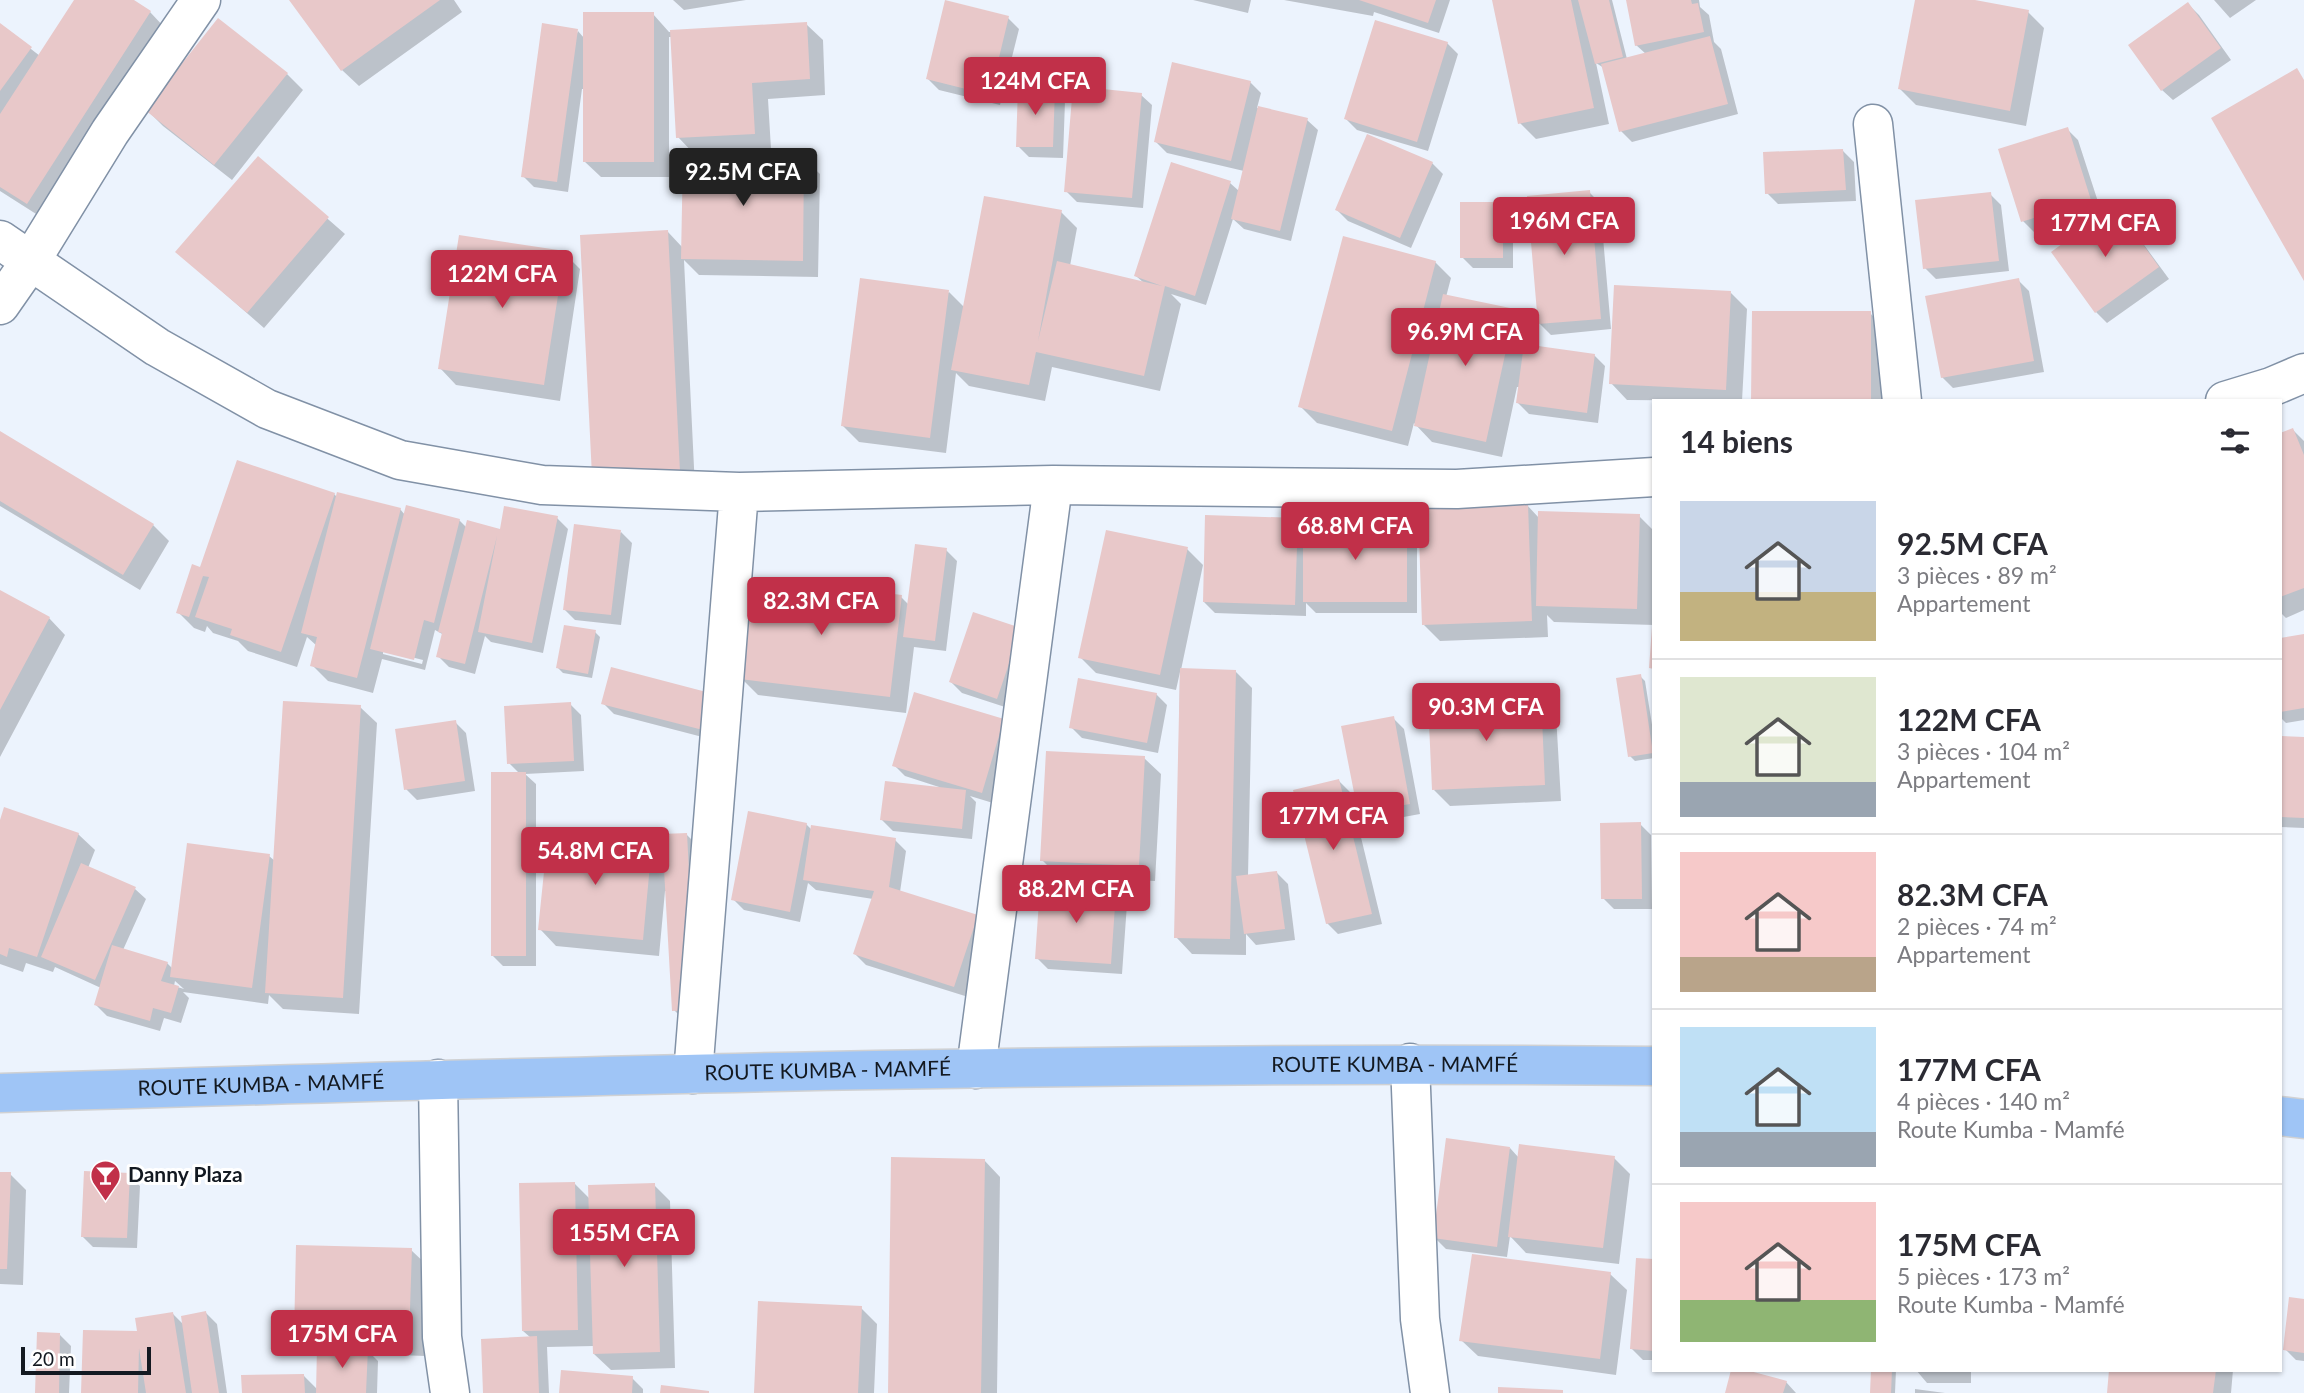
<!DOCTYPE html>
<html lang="fr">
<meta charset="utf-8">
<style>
body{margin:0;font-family:Lato,sans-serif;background:#f7f7f7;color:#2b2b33;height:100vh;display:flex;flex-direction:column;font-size:26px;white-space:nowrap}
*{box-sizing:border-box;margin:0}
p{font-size:23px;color:#7c7c81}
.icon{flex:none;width:38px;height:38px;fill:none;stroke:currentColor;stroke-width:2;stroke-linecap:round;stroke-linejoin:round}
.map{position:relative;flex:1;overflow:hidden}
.side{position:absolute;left:1652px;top:399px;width:630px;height:973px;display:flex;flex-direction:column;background:#fff;border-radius:0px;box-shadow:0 2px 5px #0004}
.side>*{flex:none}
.scale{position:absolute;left:21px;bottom:18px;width:130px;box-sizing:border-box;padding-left:7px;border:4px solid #131921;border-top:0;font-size:19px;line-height:24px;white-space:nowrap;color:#131921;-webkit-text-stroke:5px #fff;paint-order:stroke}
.price{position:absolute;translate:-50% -60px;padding:0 16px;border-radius:7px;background:#c13049;color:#fff;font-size:23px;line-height:46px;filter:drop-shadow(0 2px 4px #0008)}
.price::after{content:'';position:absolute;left:50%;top:42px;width:21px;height:16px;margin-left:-10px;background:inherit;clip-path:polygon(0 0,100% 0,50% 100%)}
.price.current{background:#222;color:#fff}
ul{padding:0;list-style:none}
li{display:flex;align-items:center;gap:21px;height:175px;padding:0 28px}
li+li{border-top:2px solid #e1e1e2}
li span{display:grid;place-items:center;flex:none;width:196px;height:140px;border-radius:0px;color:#555}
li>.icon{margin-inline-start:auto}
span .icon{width:84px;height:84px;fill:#fffc;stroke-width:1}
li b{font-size:30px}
h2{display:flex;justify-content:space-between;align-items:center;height:84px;padding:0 28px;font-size:30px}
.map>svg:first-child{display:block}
.shadow{fill:#0003;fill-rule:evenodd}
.building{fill:#e8c8c9}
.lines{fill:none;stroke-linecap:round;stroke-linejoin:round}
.minor-casing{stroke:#8191a6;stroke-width:41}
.highway-casing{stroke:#d0d1d3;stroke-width:41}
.minor{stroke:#fff;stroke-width:38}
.highway{stroke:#9fc5f6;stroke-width:38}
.labels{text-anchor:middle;stroke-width:6;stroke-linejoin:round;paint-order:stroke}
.street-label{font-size:21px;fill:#131921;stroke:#fff}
.poi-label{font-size:21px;font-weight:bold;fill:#131921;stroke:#fff;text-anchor:start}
</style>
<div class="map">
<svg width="2304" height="1393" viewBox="0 0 2304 1393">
<rect width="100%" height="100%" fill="#ecf3fd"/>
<path class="shadow" d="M76,0H130L150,12L166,29L44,219L0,191V25L40,56Z
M291,0H454L462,12L359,86L342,70Z
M673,0H746L684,10Z
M1193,0H1251L1248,13Z
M1284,0H1450L1439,33L1374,12L1373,16Z
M1494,0H1612L1627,59L1646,54L1636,45L1627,0H1699L1700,7L1709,15L1714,42L1721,49L1738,114L1632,142L1621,131L1604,68L1596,63L1609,124L1536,139L1520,123Z
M1917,0H1966L2028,12L2044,28L2026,126L1916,105L1900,89Z
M2214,0H2256L2230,18Z
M2188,4L2199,15L2231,60L2173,100L2162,90Z
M653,14L669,32L806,24L823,40L825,95L768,99L771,149L705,153V156L803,158L820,174L818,277L699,275L684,260L695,488L610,491L668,232L683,248L696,156L678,137L673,37H669V177H601L584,161V89H582L568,192L534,187L523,176L578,31L584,38Z
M1008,18L1019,29L1000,105L939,90L928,79Z
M1447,43L1458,54L1428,151L1357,130L1346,119Z
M287,74L303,90L232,180L163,126L147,110Z
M1250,82L1261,93L1257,108L1307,120L1318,130L1291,241L1244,229L1233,219L1206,305L1171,294L1181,304L1160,391L1052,367L1045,401L969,386L956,373L946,453L859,442L843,426L949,292L965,308L1061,212L1077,228L1070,266L1144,283L1136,276L1230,183L1239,191L1244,171L1167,153L1156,142Z
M1054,90L1065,101L1063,158L1029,157L1018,146Z
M1141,95L1152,105L1143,208L1077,202L1066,191Z
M2067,129L2078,140L2101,211L2034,232L2023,221Z
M1843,151L1854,162L1856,201L1778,204L1767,193Z
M258,158L345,234L264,328L177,252Z
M1432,163L1443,174L1411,248L1348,221L1337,210Z
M1589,192L1600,203L1611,329L1551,335L1540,324Z
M1990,194L2001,205L2009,271L1936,279L1925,268Z
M1502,204L1513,215V268H1473L1462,257Z
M2114,208L2125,219L2169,279L2107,323L2096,312Z
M564,253L580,269L560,401L456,385L440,368Z
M1435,262L1451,278L1446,297L1514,311L1530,327L1526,346L1594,355L1605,366L1598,423L1529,414L1518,403L1520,387H1517L1502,457L1432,442L1414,423L1408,446L1317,423L1300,406Z
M2018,280L2029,291L2044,372L1953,388L1942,377Z
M1730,292L1747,309L1742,401L1627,400L1611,383Z
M1870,313L1886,330V401H1753Z
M2293,430L2304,441V610L2286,618L2280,612V434Z
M0,433L153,525L169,541L140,590L0,506Z
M334,494L337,497L400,509L405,515L459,520L467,528L501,531L557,518L568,529L543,653L491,642L485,636L475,674L449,667L438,656L444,635L435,630L425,670L382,659L373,693L328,681L312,665L317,646L307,637L297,667L248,651L238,641L213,633L207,626L205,632L194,628L178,612L201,570ZM383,650L423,660L422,664L383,654Z
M1527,505L1539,518L1639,516L1654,531V625L1554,622L1547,615L1548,637L1440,641L1424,625Z
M1298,520L1305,527L1406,524L1417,535V613H1316L1306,603V616L1215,613L1204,602Z
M621,532L632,543L621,625L575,620L564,609Z
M1187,549L1203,565L1181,670L1236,672L1252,688L1248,876L1277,873L1288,884L1295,940L1256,945L1246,934V955L1192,954L1176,937L1180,672L1176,690L1096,673L1080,657Z
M946,550L957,561L946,651L914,647L906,713L758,695L742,679L901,597L909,605Z
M0,592L49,618L65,635L0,757Z
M1020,630L1008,708L962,693L951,682Z
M595,632L600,637L592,678L563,673L558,668Z
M2304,636V720L2286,723L2280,717V640Z
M1640,676L1645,681L1654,737V758L1635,761L1630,756Z
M1156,694L1167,705L1158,753L1082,738L1071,727Z
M713,695L714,740L614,714L603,703Z
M1540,697L1556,714L1561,801L1450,806L1434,790Z
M570,704L581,715L584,771L525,774L536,784V966H503L492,955L519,773L509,763Z
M360,707L377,723L359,1014L283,1009L269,995L268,1004L183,992L189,998L181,1023L164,1018L160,1031L107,1016L96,1005L101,988L55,967L53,972L26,963L23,972L0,964V826L78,834L95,850L88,868L135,889L146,899L123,950L167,963L173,969L269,856L275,861ZM175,981L184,989L174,986Z
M1393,718L1404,729L1420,814L1371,823L1360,812Z
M1003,721L993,803L970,796L976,802L972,839L893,831L882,820L938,788L939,787L905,776L894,765Z
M455,722L466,733L475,791L417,800L406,789Z
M2280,738L2304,739V828L2280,827Z
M1144,758L1161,774L1155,881L1058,876L1042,860Z
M1339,781L1350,792L1382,924L1338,934L1327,923Z
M806,824L812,830L895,840L906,851L900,892L977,917L988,927L965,996L866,965L855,954L873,899L816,890L808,883L800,922L744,910L733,899Z
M1640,824L1651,835L1652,909H1614L1603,898Z
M686,834L697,845L685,1021L674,1010L667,891H665L659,956L556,946L540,929L652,844L666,858Z
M1116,893L1127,904L1122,974L1048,969L1037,958Z
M1510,1148L1519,1158H1614L1630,1174L1619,1264L1526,1253L1510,1236L1507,1257L1446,1249L1435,1238Z
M984,1160L1000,1177L997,1393H889Z
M0,1174H10L26,1190L23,1285L0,1284Z
M129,1175L140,1186L137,1248L93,1247L82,1236Z
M575,1184L590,1199L654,1185L670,1201L675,1368L611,1370L594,1354V1346L547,1347L549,1393H485L531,1338L523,1331Z
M411,1250L428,1266L425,1356L371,1354L378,1361L377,1393H243L304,1376L317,1389L319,1352H312L295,1336Z
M1654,1260V1360H1643L1632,1349Z
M1610,1274L1627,1290L1616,1375L1478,1356L1461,1340Z
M2304,1301V1361L2296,1360L2285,1349Z
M861,1308L877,1324L874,1393H756Z
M206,1313L217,1324L227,1393H82L139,1333L173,1314L184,1325Z
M60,1335L71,1346L69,1393H37Z
M1872,1370H1896L1895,1393H1872Z
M1916,1370H1971V1383H1927Z
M2111,1370H2233L2231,1393H2108Z
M632,1378L643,1389V1393H561Z
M1786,1382L1796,1393H1727Z
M1915,1389L1945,1393H1915Z"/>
<path class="building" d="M74,0H134L151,11L27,204L0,187V114Z
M289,0H440L341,71Z
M945,0L1009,16L990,95L926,79Z
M1359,0H1436L1428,23Z
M1492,0H1571L1594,108L1518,124Z
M1578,0H1609L1623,57L1595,64Z
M1626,0H1691L1692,4L1698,3L1704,32L1635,46Z
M1915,0H1975L2029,10L2010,111L1898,89Z
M2188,2L2221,48L2161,91L2128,45Z
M583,12H654V162H583Z
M218,18L288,73L214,165L145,110Z
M1375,20L1448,42L1417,142L1344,119Z
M807,22L810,79L752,83L755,134L676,138L670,30Z
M0,23L32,47L0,91Z
M542,23L578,29L557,182L521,177Z
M1710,36L1728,104L1619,132L1601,64Z
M1172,62L1251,81L1231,161L1154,142Z
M2297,68L2304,80V281L2211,118Z
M1073,86L1142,93L1132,198L1064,192Z
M1018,87L1055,88L1053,147H1016Z
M1258,106L1308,118L1280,231L1231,219Z
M2068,127L2091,200L2021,222L1998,149Z
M1367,134L1433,162L1400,238L1335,210Z
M1843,149L1846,190L1765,194L1763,152Z
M683,154L804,156L803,261L681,259Z
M258,156L329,217L247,313L175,252Z
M1171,162L1231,181L1195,296L1165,286L1144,376L1036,352L1029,385L951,370L984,196L1062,210L1038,341L1057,261L1162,286L1134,276Z
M1590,190L1601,319L1538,324L1527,196Z
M1991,192L1999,261L1923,269L1915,200Z
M1460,202H1503V258H1460Z
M2115,205L2159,267L2095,313L2051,252Z
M668,230L680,472L592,476L580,235Z
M459,235L565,251L544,385L438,369Z
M1343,236L1436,261L1392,431L1298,407Z
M860,278L949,290L930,438L841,426Z
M2019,278L2034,361L1941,378L1925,296Z
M1614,285L1731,291L1726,390L1609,384Z
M1443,294L1515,309L1486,442L1414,426Z
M1752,311H1871V401H1751Z
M1524,344L1595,354L1587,413L1516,403Z
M2293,428L2304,455V588L2280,597V433Z
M0,431L154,524L123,575L0,501Z
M237,460L335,493L281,652L230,635L232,629L195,617L209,577L203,576L189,617L176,613L192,564L200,567Z
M337,492L401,508L357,678L310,666L317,637L301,633Z
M1528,504L1532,621L1422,625L1418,507Z
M406,505L460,519L434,623L424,620L414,660L370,649Z
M504,506L558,516L532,643L478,632L497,536L465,664L436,657L442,633L438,632L467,520L500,529Z
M1538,511L1640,514L1637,609L1536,606Z
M1205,515L1298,518L1295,605L1203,602Z
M1303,522H1407V602H1303Z
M574,524L621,530L611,615L563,610Z
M1106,530L1188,547L1160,675L1078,658Z
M915,544L947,548L935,641L903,637Z
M752,577L902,595L890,697L740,679Z
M0,590L50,617L0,710Z
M973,612L1021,628L997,699L949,682Z
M564,625L596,630L588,674L556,668Z
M1652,627L1654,628V669L1649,668Z
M2304,634V708L2280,712V638Z
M611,667L714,694L703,730L601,704Z
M1180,668L1236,670L1230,939L1174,938Z
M1641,674L1653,753L1628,757L1616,678Z
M1078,678L1157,693L1147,743L1069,728Z
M914,692L1004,719L982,793L892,766Z
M1541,696L1545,785L1432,790L1428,701Z
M283,701L361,705L343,998L265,993Z
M571,702L574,761L507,764L504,706Z
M1394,716L1410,804L1358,813L1341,726Z
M456,720L465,781L404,790L395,729Z
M2280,736L2304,737V818L2280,817Z
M1046,751L1145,756L1139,866L1040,861Z
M491,772H526V956H491Z
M1339,779L1372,914L1326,924L1293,790Z
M885,781L966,790L962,829L880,820Z
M4,807L79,833L37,957L9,948L7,957L0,954V820Z
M748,811L807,823L790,912L731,900Z
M1641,822L1642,899H1601L1600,823Z
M811,825L896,838L889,887L978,915L954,987L853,954L874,891L803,880Z
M548,833L652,843L643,940L538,930Z
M687,833L696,1010L672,1011L662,834Z
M187,843L270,854L252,988L170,977Z
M81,863L136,887L95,980L41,957Z
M1277,871L1285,929L1244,934L1236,876Z
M1040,886L1116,891L1111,964L1035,959Z
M112,945L168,962L161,981L179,986L171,1013L153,1008L150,1021L94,1005Z
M1446,1138L1510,1147L1497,1247L1433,1238Z
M1519,1144L1615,1156L1603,1248L1508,1237Z
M891,1157L985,1159L981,1393H888Z
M84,1171L130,1173L127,1238L81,1237Z
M0,1172H11L7,1269H0Z
M575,1182L578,1330L522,1331L519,1183Z
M655,1183L660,1352L593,1354L588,1185Z
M296,1245L412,1248L409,1340L294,1336Z
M1472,1254L1611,1272L1600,1359L1459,1341Z
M1636,1258L1654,1259V1351L1630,1349Z
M2289,1297L2304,1299V1353L2283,1350Z
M758,1301L862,1306L858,1393H754Z
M206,1311L219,1393H192L181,1316Z
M173,1312L186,1393H146L139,1348L138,1393H81L83,1330L137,1331L135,1318Z
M37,1332L60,1333L59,1393H35Z
M537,1336L539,1393H483L481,1339Z
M317,1346L368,1348L366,1393H316Z
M561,1370L633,1376L632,1393H559Z
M1731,1370H1746L1787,1381L1783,1393H1725Z
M1871,1370H1892L1891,1393H1870Z
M2109,1370H2216L2213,1393H2107Z
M304,1374L305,1393H242L241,1375Z
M661,1385L709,1391V1393H660Z
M1498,1387L1563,1390V1393H1498Z"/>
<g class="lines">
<defs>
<path id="minor" d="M1873,124L1902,401
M0,240L157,347L267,409L400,460L542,485L739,492L1053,485L1457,489L1654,477
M0,305L30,262L110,132L201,0
M2225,401L2271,387L2304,373
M1410,1063L1420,1319L1430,1393
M976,1069L1053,485
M693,1074L739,492
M438,1079L442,1337L450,1393"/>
<g id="highway">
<path id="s1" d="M0,1093C551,1076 1102,1060 1654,1066"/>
<path d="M2280,1116L2304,1119"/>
</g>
</defs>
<use href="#minor" class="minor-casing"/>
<use href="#highway" class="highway-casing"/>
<use href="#minor" class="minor"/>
<use href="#highway" class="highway"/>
</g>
<defs>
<symbol id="bar-pin" viewBox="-11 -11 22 30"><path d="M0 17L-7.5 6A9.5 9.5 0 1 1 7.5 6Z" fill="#c13049" stroke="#fff"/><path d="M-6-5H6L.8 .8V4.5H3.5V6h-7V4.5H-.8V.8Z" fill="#fff"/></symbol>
</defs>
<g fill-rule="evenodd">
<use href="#bar-pin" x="88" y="1158" width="35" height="47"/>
</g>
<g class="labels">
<g class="street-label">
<text dy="7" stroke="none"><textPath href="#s1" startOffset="1395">ROUTE KUMBA - MAMFÉ</textPath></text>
<text dy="7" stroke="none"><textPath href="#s1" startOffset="828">ROUTE KUMBA - MAMFÉ</textPath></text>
<text dy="7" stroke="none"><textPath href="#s1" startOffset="261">ROUTE KUMBA - MAMFÉ</textPath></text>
</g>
<g class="poi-label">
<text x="128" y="1182">Danny Plaza</text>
</g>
</g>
</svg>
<div class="scale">20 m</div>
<b class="price" style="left:1035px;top:117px">124M CFA</b>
<b class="price current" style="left:743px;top:208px">92.5M CFA</b>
<b class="price" style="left:1564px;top:257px">196M CFA</b>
<b class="price" style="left:2105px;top:259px">177M CFA</b>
<b class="price" style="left:502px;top:310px">122M CFA</b>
<b class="price" style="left:1465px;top:368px">96.9M CFA</b>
<b class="price" style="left:1355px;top:562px">68.8M CFA</b>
<b class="price" style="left:821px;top:637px">82.3M CFA</b>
<b class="price" style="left:1486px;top:743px">90.3M CFA</b>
<b class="price" style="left:1333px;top:852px">177M CFA</b>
<b class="price" style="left:595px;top:887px">54.8M CFA</b>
<b class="price" style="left:1076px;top:925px">88.2M CFA</b>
<b class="price" style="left:624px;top:1269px">155M CFA</b>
<b class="price" style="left:342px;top:1370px">175M CFA</b>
<section class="side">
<h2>14 biens<svg class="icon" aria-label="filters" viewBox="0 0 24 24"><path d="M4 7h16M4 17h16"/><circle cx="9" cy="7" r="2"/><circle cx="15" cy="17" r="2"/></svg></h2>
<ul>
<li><span style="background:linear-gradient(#c9d6e8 65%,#c2b280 0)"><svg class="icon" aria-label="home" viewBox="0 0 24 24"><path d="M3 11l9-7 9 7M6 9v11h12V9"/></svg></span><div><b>92.5M CFA</b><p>3 pièces · 89 m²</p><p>Appartement</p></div></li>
<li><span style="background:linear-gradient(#dfe7d0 75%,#9aa5b1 0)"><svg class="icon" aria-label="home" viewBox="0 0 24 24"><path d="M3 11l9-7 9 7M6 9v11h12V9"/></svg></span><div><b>122M CFA</b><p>3 pièces · 104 m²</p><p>Appartement</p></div></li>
<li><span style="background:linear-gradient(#f6c9c9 75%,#b9a48a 0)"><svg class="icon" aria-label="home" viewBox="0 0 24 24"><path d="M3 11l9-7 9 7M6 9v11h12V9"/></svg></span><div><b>82.3M CFA</b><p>2 pièces · 74 m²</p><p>Appartement</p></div></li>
<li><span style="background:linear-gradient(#bfe0f5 75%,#9aa5b1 0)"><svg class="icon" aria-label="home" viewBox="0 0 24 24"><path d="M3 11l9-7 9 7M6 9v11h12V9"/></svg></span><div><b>177M CFA</b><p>4 pièces · 140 m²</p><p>Route Kumba - Mamfé</p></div></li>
<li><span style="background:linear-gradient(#f6c9c9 70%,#8fb573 0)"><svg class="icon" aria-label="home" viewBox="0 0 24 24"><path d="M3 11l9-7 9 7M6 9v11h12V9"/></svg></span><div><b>175M CFA</b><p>5 pièces · 173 m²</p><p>Route Kumba - Mamfé</p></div></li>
</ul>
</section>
</div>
